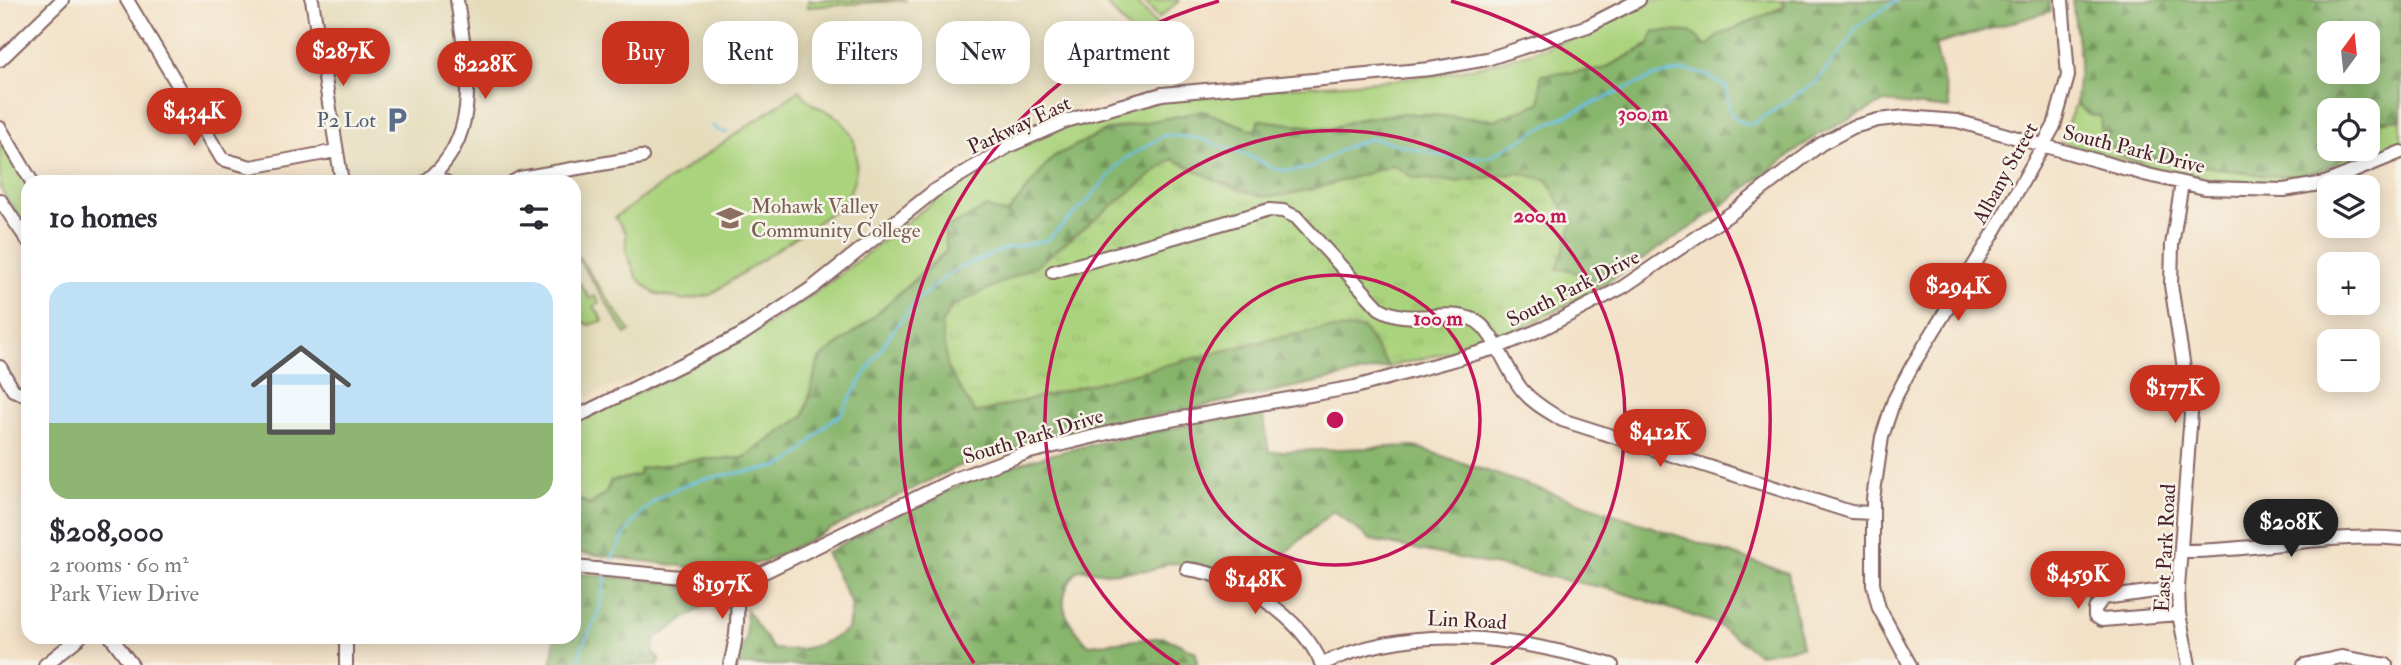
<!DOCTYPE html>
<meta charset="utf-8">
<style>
body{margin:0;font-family:"IM FELL Double Pica",serif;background:#f7f7f7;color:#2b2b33;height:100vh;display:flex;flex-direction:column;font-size:26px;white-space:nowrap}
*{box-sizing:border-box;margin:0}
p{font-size:23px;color:#7c7c81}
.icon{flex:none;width:38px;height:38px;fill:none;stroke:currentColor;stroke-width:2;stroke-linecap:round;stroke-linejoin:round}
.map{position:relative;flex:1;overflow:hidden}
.sheet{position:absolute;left:21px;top:175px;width:560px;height:469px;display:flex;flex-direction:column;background:#fff;border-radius:21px;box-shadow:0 4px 18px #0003}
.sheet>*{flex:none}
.guide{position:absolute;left:602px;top:21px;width:665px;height:63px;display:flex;gap:14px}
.needle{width:46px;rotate:15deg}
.controls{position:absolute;left:2317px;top:21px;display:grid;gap:14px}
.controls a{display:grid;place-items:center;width:63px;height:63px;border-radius:14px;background:#fff;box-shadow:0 4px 18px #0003;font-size:35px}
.price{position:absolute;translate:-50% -60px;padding:0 16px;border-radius:24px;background:#c8321e;color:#fff;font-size:23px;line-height:46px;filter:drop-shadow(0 2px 4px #0008)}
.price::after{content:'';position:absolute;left:50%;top:42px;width:21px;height:16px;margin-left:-10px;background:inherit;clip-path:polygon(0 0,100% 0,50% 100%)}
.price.on{background:#222;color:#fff}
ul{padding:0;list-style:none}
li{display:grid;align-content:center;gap:14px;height:371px;padding:0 28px}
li+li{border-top:2px solid #e1e1e2}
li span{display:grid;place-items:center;height:217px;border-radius:21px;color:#555}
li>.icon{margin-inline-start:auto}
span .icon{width:126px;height:126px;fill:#fffc;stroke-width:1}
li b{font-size:30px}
h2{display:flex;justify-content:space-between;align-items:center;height:84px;padding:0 28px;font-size:30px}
.pill{padding:0 24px;border-radius:21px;background:#fff;box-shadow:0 4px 18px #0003;font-size:24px;line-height:63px}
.pill.on{background:#c8321e;color:#fff}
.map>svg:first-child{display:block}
.built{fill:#e4dbba}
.green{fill:#aad37d;stroke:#7a7954;stroke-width:2}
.forest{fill:url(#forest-firs);stroke:#686a4c;stroke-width:2;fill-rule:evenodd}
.park{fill:url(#park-tufts);stroke:#7a7954;stroke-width:2}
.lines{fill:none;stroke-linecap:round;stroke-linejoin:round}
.stream{stroke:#6ac0e6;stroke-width:2.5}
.minor-casing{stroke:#856362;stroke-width:16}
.minor{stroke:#fff;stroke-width:12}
.ring{fill:none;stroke:#c2185b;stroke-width:3.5}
.labels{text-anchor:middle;stroke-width:5;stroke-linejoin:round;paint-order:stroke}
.service-label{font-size:21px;fill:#4e5e75;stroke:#f7f3e8;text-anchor:end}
.street-label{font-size:21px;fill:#4a1f2b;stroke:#f7f3e8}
.education-label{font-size:21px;fill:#785e54;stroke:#f7f3e8;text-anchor:start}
.centre{fill:#c2185b;stroke:#f7f3e8;stroke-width:3.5}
.ring-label{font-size:21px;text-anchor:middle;font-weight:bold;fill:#c2185b;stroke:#f7f3e8;stroke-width:5;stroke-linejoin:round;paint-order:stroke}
</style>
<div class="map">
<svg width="2401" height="665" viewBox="0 0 2401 665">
<defs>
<pattern id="forest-firs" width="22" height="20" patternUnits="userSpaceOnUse" patternTransform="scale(1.75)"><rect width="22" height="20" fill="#87b56c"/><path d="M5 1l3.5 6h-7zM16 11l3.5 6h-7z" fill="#709359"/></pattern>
<pattern id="park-tufts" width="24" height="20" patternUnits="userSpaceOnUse" patternTransform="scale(1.75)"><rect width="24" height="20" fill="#aad37d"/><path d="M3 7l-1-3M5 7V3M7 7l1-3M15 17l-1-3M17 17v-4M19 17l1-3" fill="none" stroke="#94b56c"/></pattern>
</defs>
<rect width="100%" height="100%" fill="#f7f3e8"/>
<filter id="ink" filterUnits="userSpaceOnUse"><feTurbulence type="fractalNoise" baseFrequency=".0143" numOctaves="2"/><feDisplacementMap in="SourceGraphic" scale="14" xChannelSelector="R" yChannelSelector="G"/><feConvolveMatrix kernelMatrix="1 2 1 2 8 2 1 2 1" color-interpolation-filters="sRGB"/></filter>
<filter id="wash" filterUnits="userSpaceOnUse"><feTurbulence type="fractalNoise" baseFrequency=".00686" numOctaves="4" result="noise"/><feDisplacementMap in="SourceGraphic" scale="28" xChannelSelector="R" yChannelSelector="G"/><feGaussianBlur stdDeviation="1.57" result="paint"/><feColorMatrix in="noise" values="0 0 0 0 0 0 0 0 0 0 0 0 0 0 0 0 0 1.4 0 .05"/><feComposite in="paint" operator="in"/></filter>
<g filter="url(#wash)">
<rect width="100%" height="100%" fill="#f3e1c7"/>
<path class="built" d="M318,0H1091L1168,85L1096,101L1042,122L989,147L931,183L827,267L764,311L654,371L574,401V182H348Z"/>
<path class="green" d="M808,0H907L808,7Z
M1103,0H1135L1179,50L1158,64Z
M1143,0H1178L1179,1L1159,18Z
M1652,0H1781L1785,6L1718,36L1708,46L1648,45L1603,69L1542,75L1540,103L1495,120L1403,113L1355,120L1330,129L1259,120L1255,131L1203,111L1107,130L1053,157L1007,214L947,250L864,325L819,359L804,416L743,458L691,460L628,480L611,481L605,494L590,505L574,497V424C652,384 732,351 804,301C892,240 967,159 1070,125C1101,115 1136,104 1168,99C1256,84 1346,88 1434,75C1512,63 1584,38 1652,0Z
M800,90C815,112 822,105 838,118C865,141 859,178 844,204L710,295L684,300L654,293L637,278L626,251V233L615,217Z
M2076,103L2089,115L2100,116L2155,158L2175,155H2346L2351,149H2368V131L2382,121L2401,119V143C2376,155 2349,171 2322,177C2234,196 2147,166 2063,143L2061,140Z
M0,139L28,184V230L0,188Z"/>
<path class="forest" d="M1781,0H2049L2051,11L1935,45L1950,109L1884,102L1816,136L1705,218L1600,287L1572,271L1557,269L1519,173L1457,182L1412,178L1393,165C1368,173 1284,201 1262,196C1230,189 1201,173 1172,159L1036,266L953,306L975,413L1266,340L1323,329L1363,328L1389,367L1042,440L961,465L764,562L720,571L574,552V497L590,505L605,494L611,481L639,475L640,469L691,460L743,458L804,416L819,359L864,325L947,251L944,230L986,207L1007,214L1053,157L1107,130L1203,111L1255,131L1259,120L1330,129L1355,120L1403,113L1495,120L1540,103L1541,75L1603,69L1648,46L1654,31L1690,32L1708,46L1718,36L1785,6Z
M2072,0H2401V119L2382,121L2368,131V110H2329V149H2351C2316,191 2247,173 2199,165C2176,146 2149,167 2123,156C2116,153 2108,142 2102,136L2100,116L2089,115L2076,103L2080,58ZM2329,33H2368V72H2329Z
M1262,412L1269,452L1413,446L1788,573L1802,647L1759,654L1714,623L1614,590L1371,540L1333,511L1249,585L1197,564L1168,563L1152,570L1106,573L1079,569C1052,600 1064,620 1089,645L1164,637L1196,652L1197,665H736L746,639V609L773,649C803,652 823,646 848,629L852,605L826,553C892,515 958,481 1031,460C1107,438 1184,426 1262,412Z
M574,573L712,587L721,595L656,638L653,651L660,660L658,665H551L555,637H574Z"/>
<path class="park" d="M1172,159C1201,173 1230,189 1262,196C1284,201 1368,173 1393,165L1413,178L1457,182L1519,173L1547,180L1572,224L1557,269L1572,271L1600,287L1504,338L1389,367L1363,328L1323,329L1266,340L975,413L948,369L941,324L953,306L1036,266Z
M578,256L630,331L626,334L577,257Z
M580,283L590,299L595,296L599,302L594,306L603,321L589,325L574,316V289Z"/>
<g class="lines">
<path class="stream" d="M712,126L724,133L728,131
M609,566C634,505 667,483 731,474C748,471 769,471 784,464C809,453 817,426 840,415L889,336L917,300L953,271L1004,249L1047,240L1085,204L1123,160L1165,135L1197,138L1245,154L1276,169L1290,171L1311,168L1346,147L1372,138L1451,158L1489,157L1556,120L1655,76L1687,70L1709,76L1727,88C1727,108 1729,123 1752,124L1815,83L1848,43L1855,28L1897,0
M579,665L580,651L598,614L606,576"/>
</g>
</g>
<g filter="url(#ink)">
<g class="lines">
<defs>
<path id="minor" d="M127,0L222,159L251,167L336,151
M312,0L342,182
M0,60L62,0
M0,128L32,182
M433,176L446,182
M425,182C485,136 466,63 457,0
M513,182L520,178L642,157
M2182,183L2172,245L2171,285L2191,413L2178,588L2179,614L2189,665
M0,200L28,241
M1053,272L1269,210L1283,211L1296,217L1379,308C1411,327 1444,307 1474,320C1494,329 1507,373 1523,391C1534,404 1548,411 1562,420L1851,512L1872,513
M0,367L13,390L28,396
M574,418L741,335L812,288L934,191L1009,146L1066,121L1162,94L1430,69L1487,59L1588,26L1639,0
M2182,551C2256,552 2327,532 2401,539
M574,567L714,580L762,573L955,479L1026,453L1137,426L1355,387L1496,348L1544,328L1623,287L1733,212L1821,144L1853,127L1878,120L1906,117L1957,121L2148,175L2205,188L2284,190L2325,183L2401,152
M1187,569C1238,575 1302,617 1322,665
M2178,588L2103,598L2095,609V616L2102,620L2179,614
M111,637L132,665
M346,637V665
M1322,664C1415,621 1516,637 1612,665
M45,665L80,637
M730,665C738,635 739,610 735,578
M1910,665L1879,608L1873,584V499L1882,437L1894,400L1912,366L1992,236L2054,126L2068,76L2062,0
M2304,665L2341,657L2386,665"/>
</defs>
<use href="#minor" class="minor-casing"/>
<use href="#minor" class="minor"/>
</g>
</g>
<g class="ring">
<circle cx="1335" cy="420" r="145"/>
<path d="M1179 665A290 290 0 1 1 1491 665"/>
<path d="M974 663A435 435 0 0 1 1219 1M1451 1A435 435 0 0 1 1696 663"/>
</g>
<defs>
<symbol id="parking-bare" viewBox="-9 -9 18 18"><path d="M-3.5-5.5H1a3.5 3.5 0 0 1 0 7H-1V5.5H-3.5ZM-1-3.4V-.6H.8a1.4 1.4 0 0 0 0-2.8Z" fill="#5c6f8a" stroke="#f7f3e8" stroke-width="2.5" paint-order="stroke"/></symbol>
<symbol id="university-bare" viewBox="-9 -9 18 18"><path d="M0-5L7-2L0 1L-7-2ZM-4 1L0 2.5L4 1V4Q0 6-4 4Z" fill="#8d6e63" stroke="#f7f3e8" stroke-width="2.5" paint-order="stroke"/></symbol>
</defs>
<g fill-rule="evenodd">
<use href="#parking-bare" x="378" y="101" width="38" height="38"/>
<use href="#university-bare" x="711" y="199" width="38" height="38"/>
</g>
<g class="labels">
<g class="service-label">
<text x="376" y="127">P2 Lot</text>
</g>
<g class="street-label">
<text transform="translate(1019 125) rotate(-25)" y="7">Parkway East</text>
<text transform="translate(2134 149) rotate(14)" y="7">South Park Drive</text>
<text transform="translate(2005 173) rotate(-61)" y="7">Albany Street</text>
<text transform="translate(1573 288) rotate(-27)" y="7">South Park Drive</text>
<text transform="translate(1033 436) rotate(-17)" y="7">South Park Drive</text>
<text transform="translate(2165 548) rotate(-87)" y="7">East Park Road</text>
<text transform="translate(1467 620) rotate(3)" y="7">Lin Road</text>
</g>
<g class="education-label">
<text x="751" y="213">Mohawk Valley<tspan x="751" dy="24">Community College</tspan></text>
</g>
</g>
<circle cx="1335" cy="420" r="10" class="centre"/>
<g class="ring-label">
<text x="1643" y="120">300 m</text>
<text x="1540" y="222">200 m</text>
<text x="1438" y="325">100 m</text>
</g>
</svg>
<div class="controls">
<a><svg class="needle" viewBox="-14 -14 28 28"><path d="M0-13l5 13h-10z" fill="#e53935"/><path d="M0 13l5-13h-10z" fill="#7c7c81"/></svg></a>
<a><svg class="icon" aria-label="locate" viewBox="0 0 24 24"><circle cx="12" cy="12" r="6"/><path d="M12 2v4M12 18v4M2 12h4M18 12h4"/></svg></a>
<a><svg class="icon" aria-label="layers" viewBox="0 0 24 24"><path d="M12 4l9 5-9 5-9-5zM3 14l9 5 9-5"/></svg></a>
<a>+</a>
<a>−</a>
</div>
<b class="price" style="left:343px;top:88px">$287K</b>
<b class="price" style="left:485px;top:101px">$228K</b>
<b class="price" style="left:194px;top:148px">$434K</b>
<b class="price" style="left:1958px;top:323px">$294K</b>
<b class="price" style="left:2175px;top:425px">$177K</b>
<b class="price" style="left:1660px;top:469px">$412K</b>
<b class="price on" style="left:2291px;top:559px">$208K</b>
<b class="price" style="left:2078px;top:611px">$459K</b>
<b class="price" style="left:1255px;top:616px">$148K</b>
<b class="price" style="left:722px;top:621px">$197K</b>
<div class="guide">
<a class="pill on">Buy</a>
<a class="pill">Rent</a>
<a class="pill">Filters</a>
<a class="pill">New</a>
<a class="pill">Apartment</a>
</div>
<section class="sheet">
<h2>10 homes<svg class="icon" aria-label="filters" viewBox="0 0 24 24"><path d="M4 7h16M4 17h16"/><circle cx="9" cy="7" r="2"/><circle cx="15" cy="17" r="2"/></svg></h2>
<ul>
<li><span style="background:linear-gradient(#bfe0f5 65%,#8fb573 0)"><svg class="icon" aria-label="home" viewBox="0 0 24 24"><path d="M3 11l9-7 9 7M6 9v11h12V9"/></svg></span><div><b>$208,000</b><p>2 rooms · 60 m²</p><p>Park View Drive</p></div></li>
</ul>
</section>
</div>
